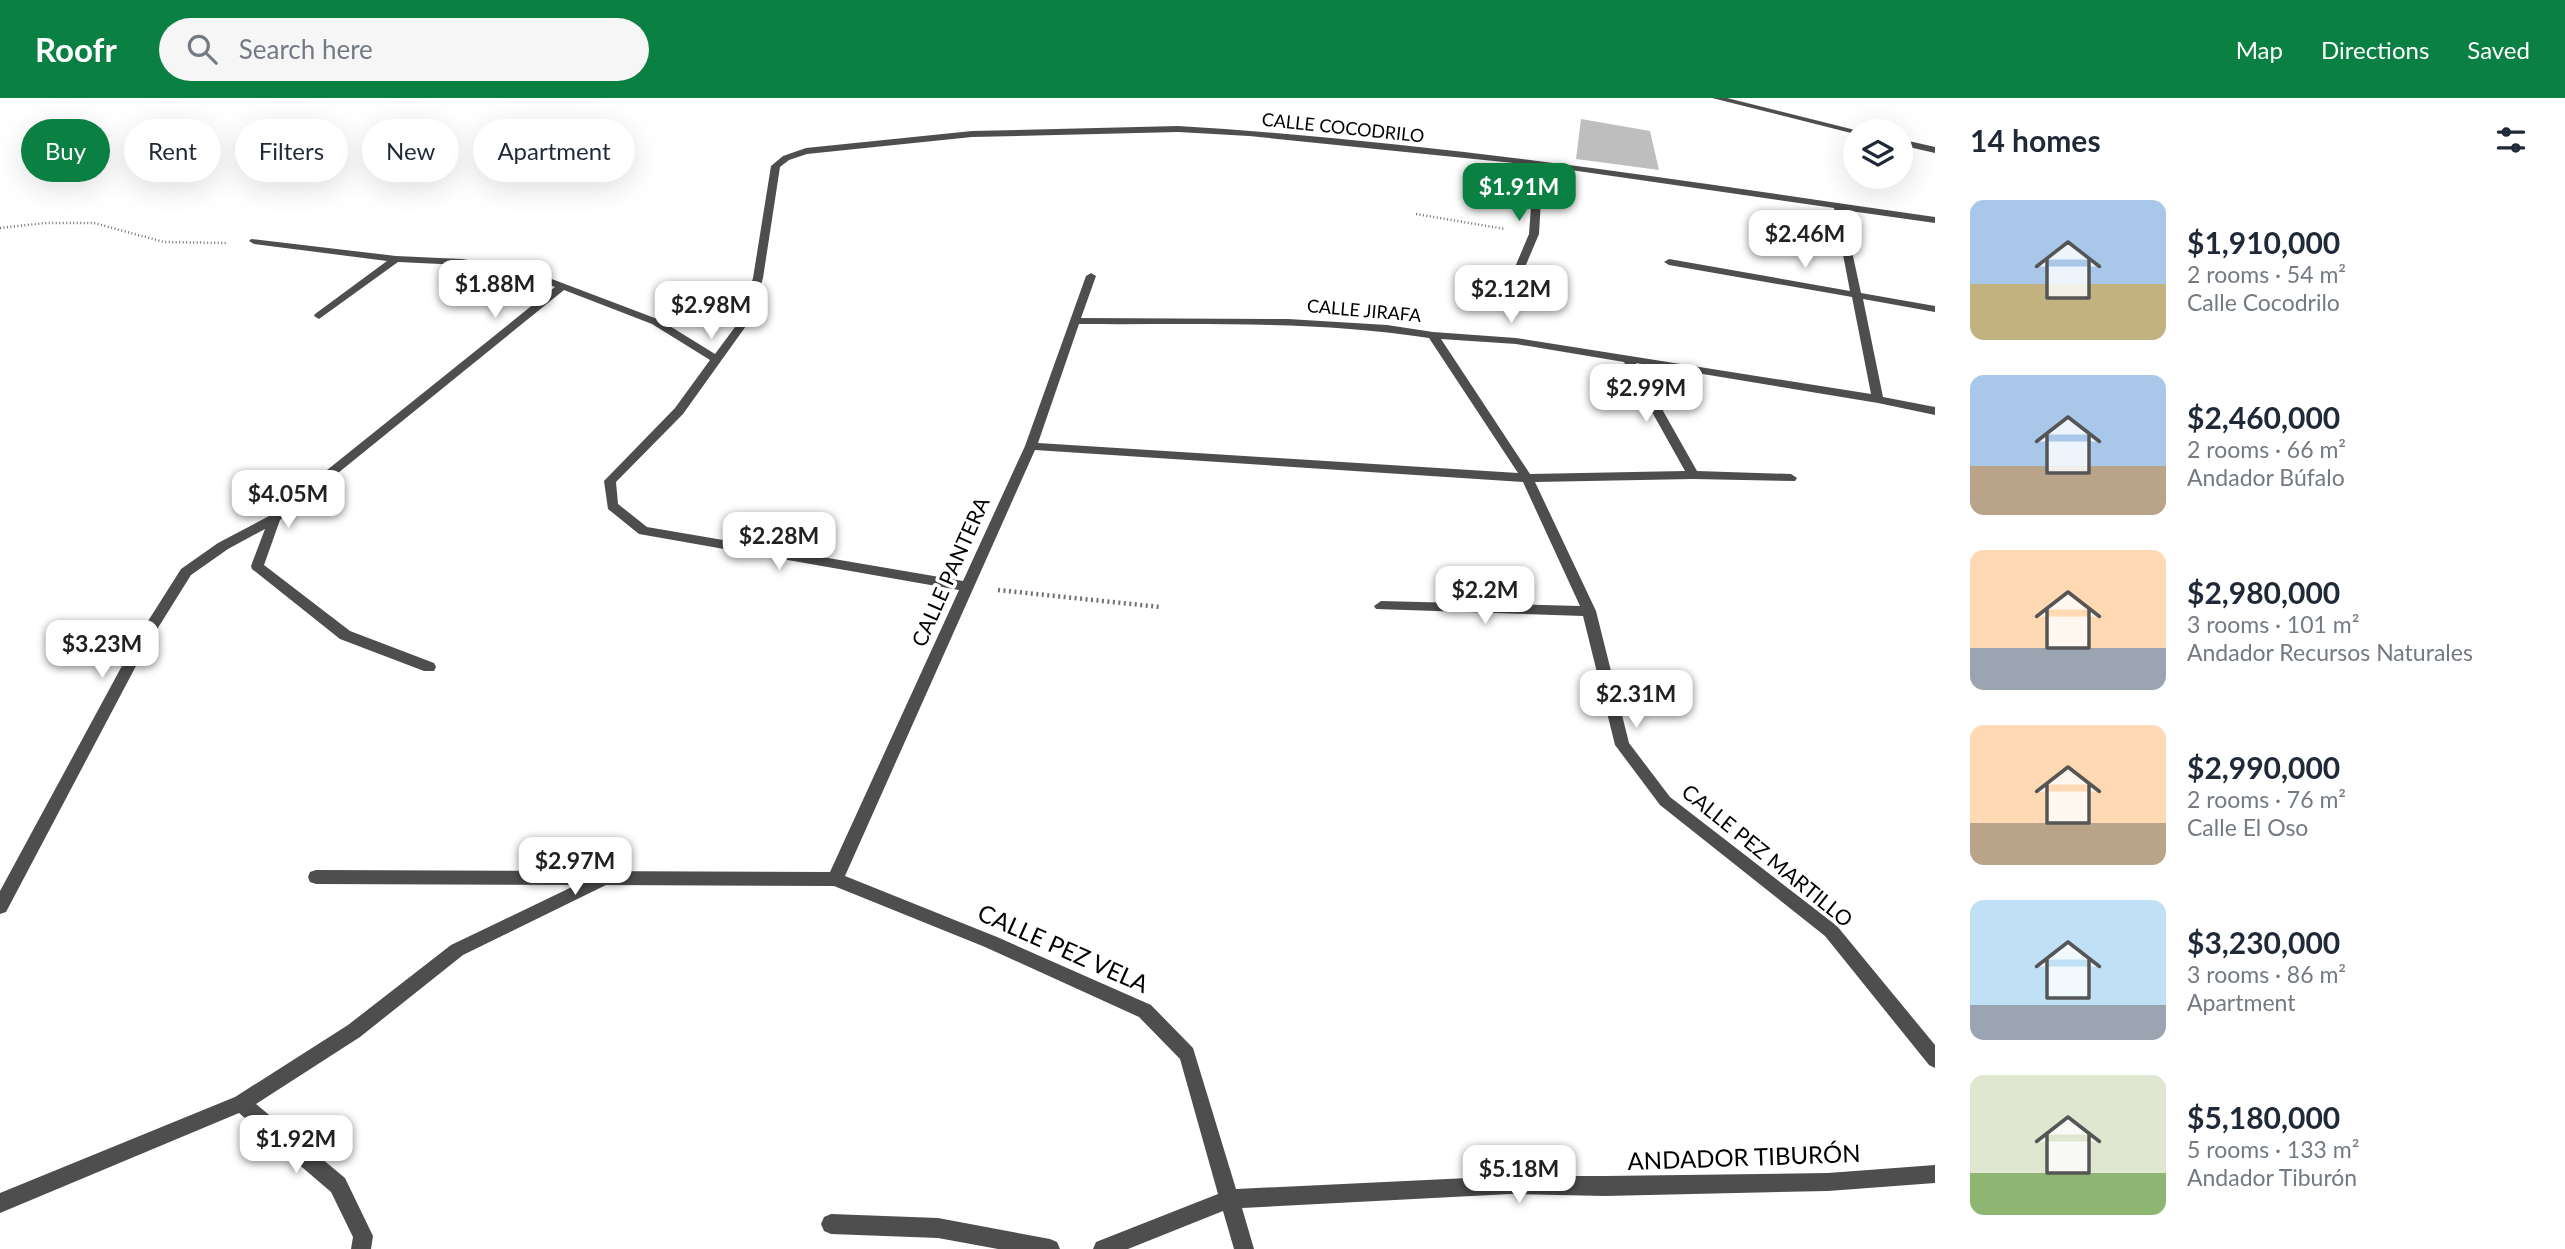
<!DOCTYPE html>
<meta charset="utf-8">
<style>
body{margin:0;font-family:Lato,sans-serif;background:#f6f6f7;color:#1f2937;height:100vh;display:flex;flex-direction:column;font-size:26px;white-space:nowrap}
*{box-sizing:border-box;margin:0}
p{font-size:23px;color:#747a83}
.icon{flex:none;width:38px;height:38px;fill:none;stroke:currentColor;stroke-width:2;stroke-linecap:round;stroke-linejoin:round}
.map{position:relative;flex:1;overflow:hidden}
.sheet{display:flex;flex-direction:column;background:#fff;width:630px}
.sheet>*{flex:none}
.top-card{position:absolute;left:21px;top:21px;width:665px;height:63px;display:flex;gap:14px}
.buttons{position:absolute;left:1843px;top:21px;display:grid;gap:14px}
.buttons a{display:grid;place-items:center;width:70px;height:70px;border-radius:50%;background:#fff;box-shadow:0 7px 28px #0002;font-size:35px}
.price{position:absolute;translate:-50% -60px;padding:0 16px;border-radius:14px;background:#fff;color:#222;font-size:23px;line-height:46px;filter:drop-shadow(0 2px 4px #0008)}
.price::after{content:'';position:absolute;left:50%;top:42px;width:21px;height:16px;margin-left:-10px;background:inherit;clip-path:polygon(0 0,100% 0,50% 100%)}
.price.selected{background:#0b8043;color:#fff}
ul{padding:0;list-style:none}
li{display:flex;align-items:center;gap:21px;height:175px;padding:0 35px}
li span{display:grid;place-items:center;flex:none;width:196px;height:140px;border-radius:14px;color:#555}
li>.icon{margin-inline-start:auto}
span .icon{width:84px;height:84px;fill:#fffc;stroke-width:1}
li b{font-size:30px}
h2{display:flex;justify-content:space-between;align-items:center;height:84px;padding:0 35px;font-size:30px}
.tag{padding:0 24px;border-radius:32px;background:#fff;box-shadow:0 7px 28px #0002;font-size:24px;line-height:63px}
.tag.selected{background:#0b8043;color:#fff}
header{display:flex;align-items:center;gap:42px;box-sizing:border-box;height:98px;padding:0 35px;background:#0b8043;color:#fff}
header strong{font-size:33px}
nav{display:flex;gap:38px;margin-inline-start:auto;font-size:24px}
.search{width:490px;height:63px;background:#f6f6f7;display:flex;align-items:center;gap:18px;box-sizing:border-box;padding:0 24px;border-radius:38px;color:#747a83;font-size:26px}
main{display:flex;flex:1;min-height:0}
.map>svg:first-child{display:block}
.building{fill:#bebebe}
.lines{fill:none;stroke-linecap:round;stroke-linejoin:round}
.path-far1{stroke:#707070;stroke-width:2.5;stroke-dasharray:1 2.5;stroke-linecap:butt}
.path{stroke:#707070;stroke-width:4.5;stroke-dasharray:2 3.5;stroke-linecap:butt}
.minor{fill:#4e4e4e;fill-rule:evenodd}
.labels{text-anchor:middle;stroke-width:7;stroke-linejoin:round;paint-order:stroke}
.far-street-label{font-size:18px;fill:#000;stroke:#fff}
.street-label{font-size:21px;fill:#000;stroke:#fff}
.near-street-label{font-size:24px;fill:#000;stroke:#fff}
</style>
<header>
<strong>Roofr</strong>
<div class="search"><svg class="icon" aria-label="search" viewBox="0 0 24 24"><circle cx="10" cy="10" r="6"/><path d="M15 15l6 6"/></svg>Search here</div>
<nav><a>Map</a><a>Directions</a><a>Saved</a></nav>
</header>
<main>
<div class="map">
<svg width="1935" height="1151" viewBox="0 0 1935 1151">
<rect width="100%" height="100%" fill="#fff"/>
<path class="building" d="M1581,21L1650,33L1659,72L1576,61Z"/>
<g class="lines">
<path class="path-far1" d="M1416,116L1505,131
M0,130L45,125H94L164,144L227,145"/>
<path class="path" d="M998,492L1160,509"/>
<path class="minor" d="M1712,0H1727L1859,33H1855V36Z
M1178,28C1432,43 1684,83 1935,119V125L1843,112L1861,195L1935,208V214L1863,201L1883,299L1935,309V317L1878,305L1636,265L1697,373L1791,376L1797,380L1795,383L1693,381L1535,384L1596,513L1629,645L1670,699L1837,828L1935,947V970L1929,967L1825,838L1660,707L1615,647L1583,518L1376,511L1374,508L1381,503L1580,508L1523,384L1035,352L845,778L997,839L1151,907L1193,950L1236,1091L1510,1078H1605L1828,1075L1935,1067V1085L1828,1093L1605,1098L1510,1096L1242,1110L1254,1151H1234L1223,1113L1128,1151H1093L1096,1144L1218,1096L1180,961L1139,919L985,849L834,788L606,787L463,857L360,939L256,1006L345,1080L373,1138L371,1151H351L353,1139L331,1094L239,1015L0,1115V1095L235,999L348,927L451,847L576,787L316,786L310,784L308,779L310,774L316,772L830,774L959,492L639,436L608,411L604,383L675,310L710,262L652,226L564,192L280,422L264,467L350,533L434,565L436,569L434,573H424L340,541L252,471L251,468L265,431L228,451L191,477L146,549L6,814L0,816V793L136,542L181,471L218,445L271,417L555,189L526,178L462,167L398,164L319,221L314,218L315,216L387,163L254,146L249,143L251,141L396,158L462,161L528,172L660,222L715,256L741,221L753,180L771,68L783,58L806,50L972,33ZM1178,34L1249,38L1534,67L1529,136L1507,188L1512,191L1517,188L1539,136L1543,68L1834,110L1850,193L1669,161L1664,164L1669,167L1852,199L1871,296L1516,240L1433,234L1387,227L1288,221L1081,220L1096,178L1091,175L1086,178L1025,348L963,483L647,429L618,406L616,384L683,316L751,221L763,180L780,69L789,62L807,56L972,39ZM1079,226C1196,227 1314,222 1429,240L1518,375L1038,345ZM1441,241L1516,246L1624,264L1685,373L1530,376Z
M1900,41L1935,49V55L1900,47Z
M831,1116L938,1120L1050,1141L1057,1144L1060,1151H998L938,1140L831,1136L824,1133L821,1126L824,1119Z"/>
</g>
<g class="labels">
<g class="far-street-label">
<text transform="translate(1343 30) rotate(6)" y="6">CALLE COCODRILO</text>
<text transform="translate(1364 213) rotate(5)" y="6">CALLE JIRAFA</text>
</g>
<g class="street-label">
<text transform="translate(951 474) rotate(-66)" y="7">CALLE PANTERA</text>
<text transform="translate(1767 758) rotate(39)" y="7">CALLE PEZ MARTILLO</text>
</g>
<g class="near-street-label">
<text transform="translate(1063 851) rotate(24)" y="8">CALLE PEZ VELA</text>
<text transform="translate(1744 1060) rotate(-2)" y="8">ANDADOR TIBURÓN</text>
</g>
</g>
</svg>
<div class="buttons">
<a><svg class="icon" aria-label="layers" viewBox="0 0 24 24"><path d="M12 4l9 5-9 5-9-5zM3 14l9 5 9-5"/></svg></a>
</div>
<b class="price selected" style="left:1519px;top:125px">$1.91M</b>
<b class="price" style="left:1805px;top:172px">$2.46M</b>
<b class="price" style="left:495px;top:222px">$1.88M</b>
<b class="price" style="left:1511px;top:227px">$2.12M</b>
<b class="price" style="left:711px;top:243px">$2.98M</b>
<b class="price" style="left:1646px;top:326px">$2.99M</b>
<b class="price" style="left:288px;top:432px">$4.05M</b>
<b class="price" style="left:779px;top:474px">$2.28M</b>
<b class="price" style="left:1485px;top:528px">$2.2M</b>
<b class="price" style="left:102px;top:582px">$3.23M</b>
<b class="price" style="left:1636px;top:632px">$2.31M</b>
<b class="price" style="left:575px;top:799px">$2.97M</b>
<b class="price" style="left:296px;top:1077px">$1.92M</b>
<b class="price" style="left:1519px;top:1107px">$5.18M</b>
<div class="top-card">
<a class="tag selected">Buy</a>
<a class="tag">Rent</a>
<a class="tag">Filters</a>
<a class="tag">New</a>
<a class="tag">Apartment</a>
</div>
</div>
<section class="sheet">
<h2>14 homes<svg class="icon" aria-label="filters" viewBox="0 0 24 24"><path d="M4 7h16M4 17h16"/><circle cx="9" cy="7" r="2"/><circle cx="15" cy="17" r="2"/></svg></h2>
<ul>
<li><span style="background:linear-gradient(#a9c7e8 60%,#c2b280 0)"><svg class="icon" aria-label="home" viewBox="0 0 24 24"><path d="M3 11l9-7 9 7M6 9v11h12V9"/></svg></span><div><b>$1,910,000</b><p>2 rooms · 54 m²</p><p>Calle Cocodrilo</p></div></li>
<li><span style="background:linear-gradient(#a9c7e8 65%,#b9a48a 0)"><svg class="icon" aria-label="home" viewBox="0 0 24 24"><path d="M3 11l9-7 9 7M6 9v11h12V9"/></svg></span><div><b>$2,460,000</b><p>2 rooms · 66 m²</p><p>Andador Búfalo</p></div></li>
<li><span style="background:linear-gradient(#ffd9b3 70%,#9aa5b1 0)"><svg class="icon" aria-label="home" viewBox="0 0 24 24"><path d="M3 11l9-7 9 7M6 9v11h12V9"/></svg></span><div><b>$2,980,000</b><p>3 rooms · 101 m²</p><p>Andador Recursos Naturales</p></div></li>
<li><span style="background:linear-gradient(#ffd9b3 70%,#b9a48a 0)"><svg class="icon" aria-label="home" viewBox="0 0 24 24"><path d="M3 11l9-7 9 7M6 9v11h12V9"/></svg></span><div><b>$2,990,000</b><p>2 rooms · 76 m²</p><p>Calle El Oso</p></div></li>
<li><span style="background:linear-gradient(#bfe0f5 75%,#9aa5b1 0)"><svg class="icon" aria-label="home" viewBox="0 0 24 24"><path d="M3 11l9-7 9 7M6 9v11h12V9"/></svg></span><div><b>$3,230,000</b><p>3 rooms · 86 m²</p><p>Apartment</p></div></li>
<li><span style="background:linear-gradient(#dfe7d0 70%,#8fb573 0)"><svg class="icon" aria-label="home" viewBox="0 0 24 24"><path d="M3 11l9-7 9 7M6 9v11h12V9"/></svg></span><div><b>$5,180,000</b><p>5 rooms · 133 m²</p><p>Andador Tiburón</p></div></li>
</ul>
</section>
</main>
